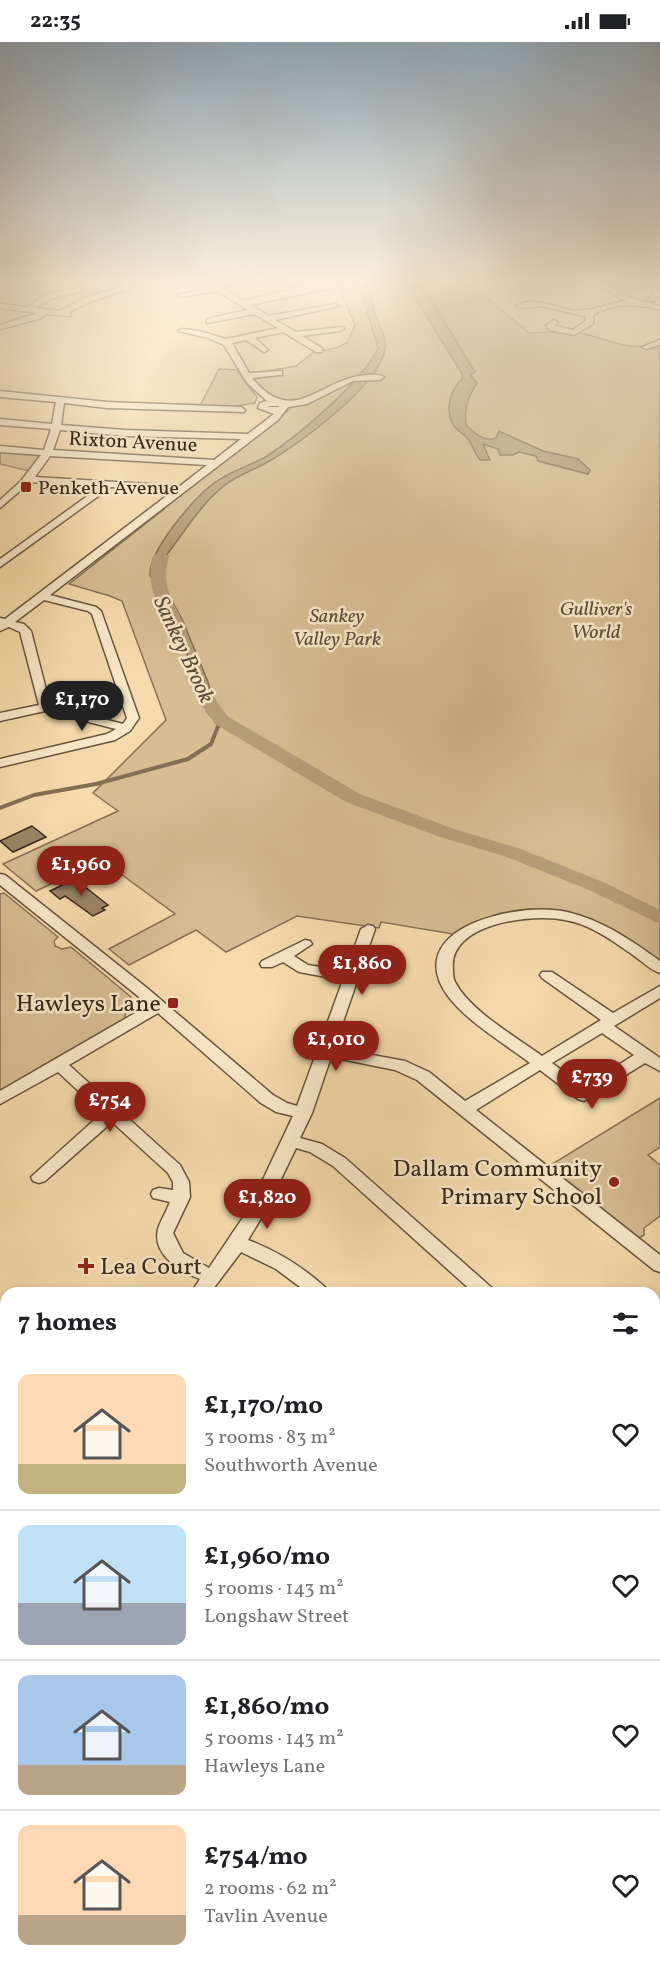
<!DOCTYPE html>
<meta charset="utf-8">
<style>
body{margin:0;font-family:Vollkorn,serif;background:#f6f6f6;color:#202124;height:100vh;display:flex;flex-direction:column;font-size:22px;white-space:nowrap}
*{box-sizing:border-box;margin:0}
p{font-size:20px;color:#757577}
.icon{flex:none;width:33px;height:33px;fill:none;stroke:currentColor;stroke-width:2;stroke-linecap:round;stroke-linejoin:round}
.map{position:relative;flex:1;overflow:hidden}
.details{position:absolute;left:0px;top:1245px;width:660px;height:686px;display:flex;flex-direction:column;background:#fff;border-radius:18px 18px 0 0;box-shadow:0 3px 9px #0003}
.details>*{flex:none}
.price{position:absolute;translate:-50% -51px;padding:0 14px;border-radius:21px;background:#8f2418;color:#fff;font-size:20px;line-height:39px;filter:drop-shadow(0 2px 3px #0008)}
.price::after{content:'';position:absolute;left:50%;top:36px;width:18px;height:14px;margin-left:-9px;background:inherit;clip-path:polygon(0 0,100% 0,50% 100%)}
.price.on{background:#222;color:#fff}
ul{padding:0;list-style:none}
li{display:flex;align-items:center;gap:18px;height:150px;padding:0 18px}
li+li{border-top:2px solid #e0e0e0}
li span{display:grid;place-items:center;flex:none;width:168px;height:120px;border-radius:12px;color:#555}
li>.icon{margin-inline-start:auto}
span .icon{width:72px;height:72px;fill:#fffc;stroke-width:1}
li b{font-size:26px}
h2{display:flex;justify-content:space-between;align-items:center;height:72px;padding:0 18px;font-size:26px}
.status{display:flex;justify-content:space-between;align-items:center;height:42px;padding:0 30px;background:#fff;direction:ltr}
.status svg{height:16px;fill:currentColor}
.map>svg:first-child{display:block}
.green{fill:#d6bd93;stroke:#877256;stroke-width:1.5}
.water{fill:#b59e7a;stroke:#836f54;stroke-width:1.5}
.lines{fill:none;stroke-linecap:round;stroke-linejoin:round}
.stream-far1{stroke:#836f54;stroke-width:3}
.stream{stroke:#836f54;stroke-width:4}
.river{fill:#b59e7a;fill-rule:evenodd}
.building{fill:#9b8566;stroke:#38281a;stroke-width:1.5}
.minor-casing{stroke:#68553e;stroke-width:3}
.minor{fill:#f9e8c9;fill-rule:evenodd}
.rail-far2-casing{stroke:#38281a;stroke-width:4}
.rail-far1-casing{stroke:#38281a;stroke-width:7}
.rail-casing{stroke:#38281a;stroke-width:8}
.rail-far2{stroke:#f9e8c9;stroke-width:2;stroke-dasharray:6;stroke-linecap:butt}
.rail-far1{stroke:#f9e8c9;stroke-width:4.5;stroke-dasharray:13;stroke-linecap:butt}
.rail{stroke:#f9e8c9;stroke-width:5;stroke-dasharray:16;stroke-linecap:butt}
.poi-dot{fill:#8f2418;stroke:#f9e8c9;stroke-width:2}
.labels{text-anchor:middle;stroke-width:5;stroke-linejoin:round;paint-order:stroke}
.far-street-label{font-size:20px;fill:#38281a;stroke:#f9e8c9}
.far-poi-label{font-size:20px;fill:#38281a;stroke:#f9e8c9;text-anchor:start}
.far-park-label{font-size:20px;font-style:italic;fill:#604d38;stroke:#f9e8c9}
.far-water-label{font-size:22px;font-style:italic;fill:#5e4b37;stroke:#f9e8c9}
.poi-label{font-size:24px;fill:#38281a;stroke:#f9e8c9;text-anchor:end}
</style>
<div class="status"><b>22:35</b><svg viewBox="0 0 49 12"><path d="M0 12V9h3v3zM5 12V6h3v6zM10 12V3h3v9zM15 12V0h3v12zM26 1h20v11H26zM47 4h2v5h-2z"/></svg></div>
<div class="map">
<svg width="660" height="1930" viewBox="0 0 660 1930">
<rect width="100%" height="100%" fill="#f6dbac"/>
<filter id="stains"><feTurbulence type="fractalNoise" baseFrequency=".00333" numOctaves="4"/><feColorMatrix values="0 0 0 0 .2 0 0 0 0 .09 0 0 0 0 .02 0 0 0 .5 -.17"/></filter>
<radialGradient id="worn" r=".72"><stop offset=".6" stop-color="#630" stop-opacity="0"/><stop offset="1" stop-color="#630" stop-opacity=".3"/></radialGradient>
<path class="green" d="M336,239H465L530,291C544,291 559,288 573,290C606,294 625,312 660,301V919L561,869L530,867L501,871L472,881L453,892L381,880L379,886L297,874L226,910L196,888L129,923L109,907L175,872L102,818L36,849L3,822L118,769L93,751L166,678L122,559L110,554L69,542L164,467L160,466L291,366C274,356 260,351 250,332L296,324L314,310L336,306L347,301L355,283Z
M219,327L237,328L257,355L255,361L230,365L200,364Z
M0,408L36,412L40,416L29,429L0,422Z
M4,851L58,895L54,899L55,904L62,907L71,905L131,955L124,977L37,1027V1030L0,1051V852Z
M660,1056V1105L648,1113L660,1123V1174L644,1186V1193L639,1196L549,1124Z"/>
<path class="water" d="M356,239H363C374,257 371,260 377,277C381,289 389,297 384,312C373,347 304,398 273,417C257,427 239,432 225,443C198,464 182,495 161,520L159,531L162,541L182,577L208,640L213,659L227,675L214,678L207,670L192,631L186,608L150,533C149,508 194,456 214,441C230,429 250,424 267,414C299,393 362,340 378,306L360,245Z
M405,239H418L425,247L475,330L470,333L477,341C468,355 464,366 466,383C475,391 484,401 496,396L499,389L543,409L578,417L590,428L588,432L538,419L536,414L519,410L513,413H500L498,407L483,402L490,418H480C475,411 472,403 468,397C464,392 458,389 454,384C444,369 450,348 462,337V332Z"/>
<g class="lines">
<path class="stream-far1" d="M219,684L221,678"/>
<path class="stream" d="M0,766L34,753L96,742L188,717L211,702L219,682"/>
<path class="river" d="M161,509L169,514C160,545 173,559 186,585L184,588H172C157,565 145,542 153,514Z
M204,648L210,649L227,674L360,752L454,787L518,806L603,840L660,868V882L589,848L504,814L440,795L346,760L215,682L195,653L198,649Z"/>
</g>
<path class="building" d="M32,784L46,795L13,810L0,799Z
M75,837L108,863L102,866L105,868L93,874L65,854L60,857L50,849Z"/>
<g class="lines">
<defs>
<path id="minor" d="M139,239H151L90,260L69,270L71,274L46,272L39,277L0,287V283L37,271L0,266V262L28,265L44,253L82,245V249L50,257L36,266L60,269L84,256Z
M230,239H251L220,245L244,259C263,255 322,236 337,245L250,263L269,274L335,262L339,264L275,278L296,290L343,285L344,287L340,289L302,294L322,306V310H316L283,290L255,296L268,308L264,310L246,298L232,301L249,331L282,329V333H279L252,336C294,387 318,337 366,333C373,333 379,332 384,335L380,338L353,339L307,362L288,365L278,378L50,553L96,565L101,569L139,676L130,689L115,698L0,725V717L107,692L116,687L45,669L0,679V671L39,663L20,590L9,585L0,589V576L5,577L173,449L111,445L0,525V517L100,445L30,440L0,466V458L21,439L41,413L0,410V404L44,408L51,387L0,383V377L52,382L56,360L0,355V349L107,360L241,365L245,368L244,370L107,366L64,361L61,383L125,388L248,392L274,372L258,366L260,361L267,359L247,341L224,303L208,296L178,289L182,287L199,289L226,297L278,286L254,272L207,281V277L248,268L217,249L181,255L177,253L211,246L207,240ZM270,364H279V365H267ZM60,388L125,394L241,397L214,418L53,408ZM50,414L207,423L180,444L35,435ZM44,558L88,569L92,572L127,676L123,682L50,663L31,589L24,582L15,580Z
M484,239H493L499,243L495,245Z
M589,239H598L628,255L660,264V268C637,262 615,260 593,273V282L574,293L549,288L546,284L554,278L558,280L555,284L573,288L586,279L585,274C570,272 556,266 541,264C532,264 524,268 516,264C533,254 553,265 570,268C589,271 606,262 625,259Z
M660,240V254L654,259H648L656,242Z
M660,298V303L646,307L642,305Z
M0,832L5,833L147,946L273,1053L287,1061L297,1064L343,938L299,930L283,920L272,925H262L260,922L262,919L305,898L310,899L312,902L294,914L308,923L346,929L361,887L368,883L373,884L375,887L334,1006L405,1019L429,1030L465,1059L530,1021C503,1000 451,971 439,938C418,879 529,860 567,870C602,878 631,898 660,919V931C650,928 642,919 633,913C613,899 590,882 565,878C533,871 448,881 453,927C453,931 453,936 455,940C470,969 515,994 542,1014L601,978L542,936L540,933L542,930H552L613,971L660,944V956L614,984L660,1016V1029L645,1021L584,1059L578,1057L540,1028L476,1068L660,1213V1230L654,1228L417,1038L395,1028L331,1015L312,1071L300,1096L322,1102L345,1116L492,1246L495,1251H474L333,1124L310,1110L296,1106L266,1168L248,1198C277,1209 303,1225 326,1246L329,1251H308L276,1227L241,1210L210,1251H191L200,1237C179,1229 152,1212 158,1187C161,1178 167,1168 170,1160L153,1156L151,1152L153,1148L159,1146L173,1148V1140L168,1131L112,1080L45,1139L39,1141L33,1139L31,1135L102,1071L58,1030L0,1062V1049L149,963L0,843ZM158,971L261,1061L276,1070L293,1074L250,1165L209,1226L183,1211L173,1191L190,1155L189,1140L180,1123L69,1023ZM602,991L634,1013L584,1045L552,1021Z
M660,1284V1301L654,1303V1286Z
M654,1391L660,1393V1413L654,1411Z
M6,1399V1417L0,1419V1401Z
M654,1582L660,1584V1608L654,1606Z
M660,1644V1669L654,1672V1647Z
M654,1809L660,1811V1838L654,1836Z"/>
</defs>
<use href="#minor" class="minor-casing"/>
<use href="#minor" class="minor"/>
<defs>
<path id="rail-far2" d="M0,241L25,239"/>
<path id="rail-far1" d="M0,1354L6,1361
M0,1379L6,1385"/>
<path id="rail" d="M506,1924L512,1930
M522,1924L527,1930
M537,1924L542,1930
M552,1924L557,1930"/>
</defs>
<use href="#rail-far2" class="rail-far2-casing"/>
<use href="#rail-far1" class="rail-far1-casing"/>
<use href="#rail" class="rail-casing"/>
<use href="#rail-far2" class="rail-far2"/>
<use href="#rail-far1" class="rail-far1"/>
<use href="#rail" class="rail"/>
</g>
<linearGradient id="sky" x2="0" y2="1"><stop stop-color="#93abbc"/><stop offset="0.47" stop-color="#fbefda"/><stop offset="1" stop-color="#fbefda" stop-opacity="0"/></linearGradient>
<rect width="660" height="510" fill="url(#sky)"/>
<g class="poi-dot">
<rect x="20" y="439" width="12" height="12" rx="3"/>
<rect x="167" y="955" width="12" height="12" rx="3"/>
<circle cx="614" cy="1140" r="6"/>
<path d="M83 1215h6v6h6v6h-6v6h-6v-6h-6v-6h6z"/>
</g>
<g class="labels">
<g class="far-street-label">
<text transform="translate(133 399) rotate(3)" y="7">Rixton Avenue</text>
</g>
<g class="far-poi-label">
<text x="38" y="452">Penketh Avenue</text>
</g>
<g class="far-park-label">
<text x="596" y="573">Gulliver's<tspan x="596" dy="23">World</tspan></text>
<text x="337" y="580">Sankey<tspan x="337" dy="23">Valley Park</tspan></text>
</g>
<g class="far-water-label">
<text transform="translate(185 607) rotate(65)" y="8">Sankey Brook</text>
</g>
<g class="poi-label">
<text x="161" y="969">Hawleys Lane</text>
<text x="602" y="1134">Dallam Community<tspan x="602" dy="28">Primary School</tspan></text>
<text x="100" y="1232" text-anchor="start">Lea Court</text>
</g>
</g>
<rect width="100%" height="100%" filter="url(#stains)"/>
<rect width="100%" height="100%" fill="url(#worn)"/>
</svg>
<b class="price on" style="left:82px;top:690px">£1,170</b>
<b class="price" style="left:81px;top:855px">£1,960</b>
<b class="price" style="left:362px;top:954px">£1,860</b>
<b class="price" style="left:336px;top:1030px">£1,010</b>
<b class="price" style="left:592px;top:1068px">£739</b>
<b class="price" style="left:110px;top:1091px">£754</b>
<b class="price" style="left:267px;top:1188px">£1,820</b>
<section class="details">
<h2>7 homes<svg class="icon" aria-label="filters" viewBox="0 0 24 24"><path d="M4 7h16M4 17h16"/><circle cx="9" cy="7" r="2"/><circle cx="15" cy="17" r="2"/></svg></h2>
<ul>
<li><span style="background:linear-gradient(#ffd9b3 75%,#c2b280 0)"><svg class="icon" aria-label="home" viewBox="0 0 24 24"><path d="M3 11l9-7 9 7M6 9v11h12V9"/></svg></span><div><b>£1,170/mo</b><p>3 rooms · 83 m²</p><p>Southworth Avenue</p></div><svg class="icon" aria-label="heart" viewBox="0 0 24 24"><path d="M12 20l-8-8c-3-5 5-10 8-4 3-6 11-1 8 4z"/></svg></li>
<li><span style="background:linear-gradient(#bfe0f5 65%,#9aa5b1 0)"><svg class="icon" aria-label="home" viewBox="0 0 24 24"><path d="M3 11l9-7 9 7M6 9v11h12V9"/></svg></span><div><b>£1,960/mo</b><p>5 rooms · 143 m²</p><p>Longshaw Street</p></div><svg class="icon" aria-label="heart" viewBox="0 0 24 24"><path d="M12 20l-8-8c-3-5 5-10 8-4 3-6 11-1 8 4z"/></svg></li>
<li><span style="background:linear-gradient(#a9c7e8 75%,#b9a48a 0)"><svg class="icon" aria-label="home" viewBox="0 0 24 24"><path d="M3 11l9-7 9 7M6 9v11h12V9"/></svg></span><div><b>£1,860/mo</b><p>5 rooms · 143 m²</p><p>Hawleys Lane</p></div><svg class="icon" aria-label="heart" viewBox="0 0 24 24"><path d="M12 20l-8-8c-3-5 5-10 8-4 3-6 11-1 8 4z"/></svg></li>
<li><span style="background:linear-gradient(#ffd9b3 75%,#b9a48a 0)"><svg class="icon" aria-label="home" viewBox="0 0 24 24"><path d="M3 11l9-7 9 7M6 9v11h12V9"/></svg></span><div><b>£754/mo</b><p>2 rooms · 62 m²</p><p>Tavlin Avenue</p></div><svg class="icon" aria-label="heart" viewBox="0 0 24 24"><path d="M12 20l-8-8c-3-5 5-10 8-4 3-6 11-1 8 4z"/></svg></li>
</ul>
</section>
</div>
